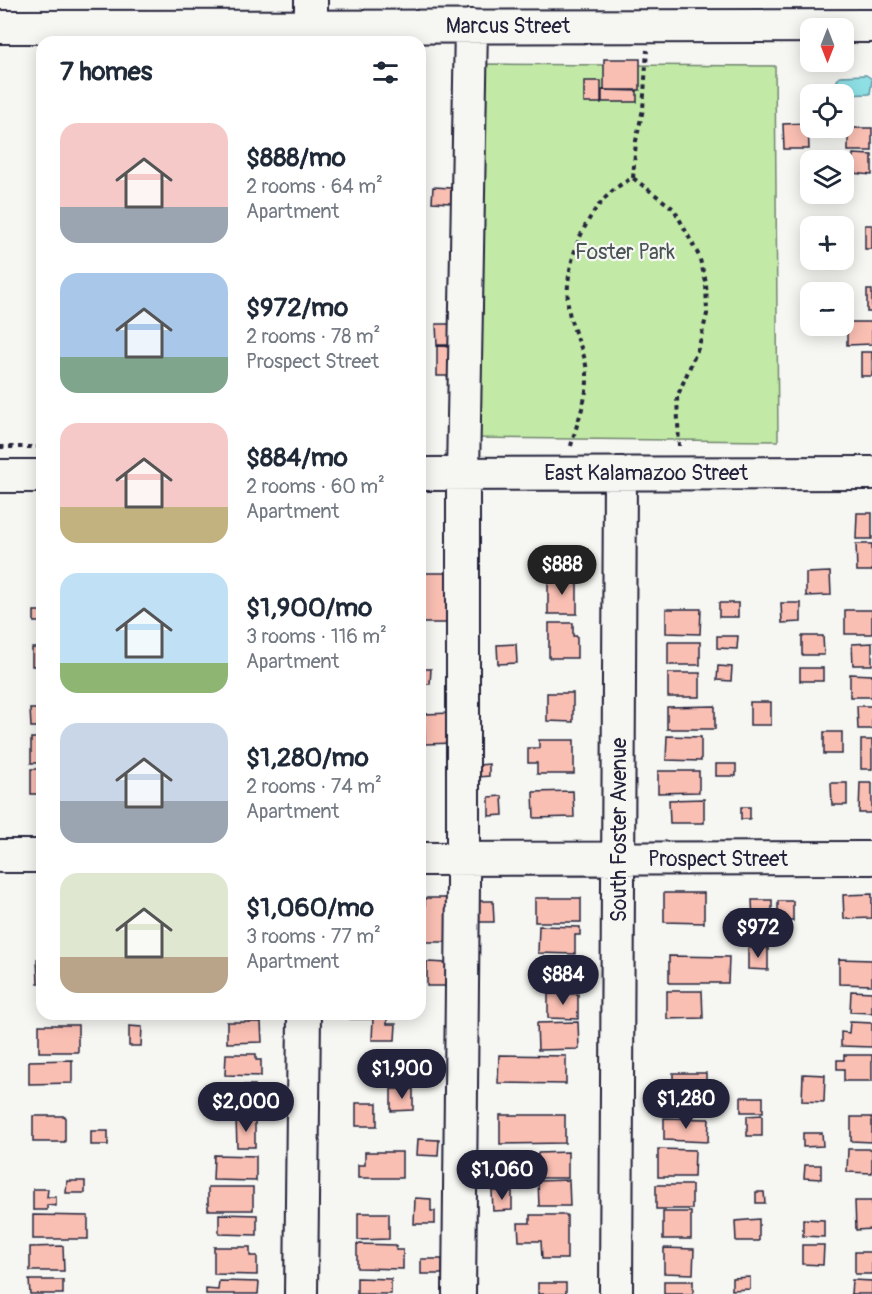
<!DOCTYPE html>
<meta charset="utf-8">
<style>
body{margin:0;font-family:Pangolin,sans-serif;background:#f2f2f3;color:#1f2937;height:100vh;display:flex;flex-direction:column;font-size:22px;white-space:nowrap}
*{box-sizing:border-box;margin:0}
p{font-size:20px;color:#747a83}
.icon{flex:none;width:33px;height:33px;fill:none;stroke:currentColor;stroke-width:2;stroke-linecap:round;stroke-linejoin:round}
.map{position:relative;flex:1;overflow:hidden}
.panel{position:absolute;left:36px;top:36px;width:390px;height:984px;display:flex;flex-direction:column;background:#fff;border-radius:18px;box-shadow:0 3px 15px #0003}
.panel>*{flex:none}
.needle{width:39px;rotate:180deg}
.tools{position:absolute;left:800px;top:18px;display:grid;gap:12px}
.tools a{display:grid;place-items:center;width:54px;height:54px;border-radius:12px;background:#fff;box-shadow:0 3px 15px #0003;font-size:30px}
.price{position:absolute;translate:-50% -51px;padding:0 14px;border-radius:21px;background:#22223b;color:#fff;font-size:20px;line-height:39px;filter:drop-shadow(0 2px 3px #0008)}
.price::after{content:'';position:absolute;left:50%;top:36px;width:18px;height:14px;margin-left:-9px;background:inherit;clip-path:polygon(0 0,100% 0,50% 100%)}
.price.active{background:#222;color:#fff}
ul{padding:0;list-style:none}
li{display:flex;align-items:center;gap:18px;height:150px;padding:0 24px}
li span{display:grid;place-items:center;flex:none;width:168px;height:120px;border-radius:18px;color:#555}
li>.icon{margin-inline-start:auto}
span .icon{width:72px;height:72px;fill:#fffc;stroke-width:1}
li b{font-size:26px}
h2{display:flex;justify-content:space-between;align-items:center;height:72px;padding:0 24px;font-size:26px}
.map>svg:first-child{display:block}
.green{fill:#c2eaa6;stroke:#728670;stroke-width:1.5}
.water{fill:#8ee0e5;stroke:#6394a1;stroke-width:1.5}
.building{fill:#fabfb3;stroke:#22223b;stroke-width:1.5}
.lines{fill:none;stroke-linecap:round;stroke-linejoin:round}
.minor-casing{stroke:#22223b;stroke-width:36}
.path{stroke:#22223b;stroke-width:4;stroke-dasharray:4.5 4.5;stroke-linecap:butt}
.minor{stroke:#f6f6f2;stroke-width:32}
.labels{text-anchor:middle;stroke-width:4.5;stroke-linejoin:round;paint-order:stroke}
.street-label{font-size:21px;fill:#22223b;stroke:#f6f6f2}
.park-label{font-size:21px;fill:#4a5456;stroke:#f6f6f2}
</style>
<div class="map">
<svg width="872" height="1294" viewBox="0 0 872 1294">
<rect width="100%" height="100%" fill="#f6f6f2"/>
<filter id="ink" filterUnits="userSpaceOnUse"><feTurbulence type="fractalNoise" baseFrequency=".0167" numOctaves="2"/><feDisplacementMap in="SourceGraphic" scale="12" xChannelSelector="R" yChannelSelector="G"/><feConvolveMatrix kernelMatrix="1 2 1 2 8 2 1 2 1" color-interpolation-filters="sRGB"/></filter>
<g filter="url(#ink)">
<path class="green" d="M472,64L775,66L778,441L476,438Z"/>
<path class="water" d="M866,75L872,79L870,94L843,95L837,92L835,84L840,76Z"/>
<path class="building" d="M604,59H640V90H604Z
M584,81H601V103H584Z
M602,90L637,91V102H602Z
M808,123L809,149H784L783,124Z
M848,128H872V151H848Z
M853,154L872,155V175L852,173Z
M433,187L451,188V203L432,202Z
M865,225H872V249H865Z
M867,290H872V312H867Z
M847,322H872V344L847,345Z
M436,324H457V345H437Z
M437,346L462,347L461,376H437Z
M861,352H872V376H861Z
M857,513H872V539H856Z
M856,544H872V571H857Z
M830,572L831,595L806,596V573Z
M420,573H451L452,623H420Z
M548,578H577V614H548Z
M719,603H738V617H719Z
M781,603H801V622L782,623Z
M666,609H701L700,634L666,633Z
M845,610H872V634H845Z
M34,611H42V634L41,622H34Z
M549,623H573V636H577V658H549Z
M717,636H738L737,649L717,648Z
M802,636H823L824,655H802Z
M40,641L42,666H32V648H40Z
M668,642H700V665H668Z
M872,643V665H853L852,644Z
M516,644L517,663L498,664L497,645Z
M718,666L732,667L731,681L717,680Z
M800,668H823V681H800Z
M420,669H431L430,684H420Z
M668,673H700V697H668Z
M850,674L872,675V697H850Z
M547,693H573V722L547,721Z
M750,702H771V725H750Z
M39,706H42V731H38V727H31L30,709H39Z
M715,706V729H667V707Z
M857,706H872V729H858Z
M452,713L453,743L425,744L424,714Z
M824,732H842V754H824Z
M667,736L701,737V761L666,760Z
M31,738H42V763H31Z
M539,740H574V774H537V763H528V748H539Z
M861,740H872V769H861Z
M489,764V776L479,777V765Z
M716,764H736V776H716Z
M31,769H42V794H31Z
M658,771H699V792L658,793Z
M831,783H847V805H832Z
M860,783H872V813H859Z
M573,791L574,817L534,818L533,792Z
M502,796L503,815L489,816V797Z
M704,799V823H670L669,800Z
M741,807H750V819H741Z
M664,893H704V923L664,922Z
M872,894V918L844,919L843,895Z
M425,898H451V942H425Z
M535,898H581V922H535Z
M752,900H772V920L753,921Z
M478,901H493L494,922H479Z
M778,901H793V921H778Z
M539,926L580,927V935H575V954L538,953Z
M748,948H768V970L748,969Z
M669,956L729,957L728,983H669Z
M37,959H42V983H38Z
M583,959V976L537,977V960Z
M839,959L872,960V985L839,984Z
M427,962L448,963V986H427Z
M667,991H702L703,1018L667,1019Z
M851,991L872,992V1013L850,1012Z
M548,994H578V1019L548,1018Z
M350,1014H387V1024H396L395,1040H372L373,1019H350Z
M227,1022H261L262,1042L227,1043Z
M578,1022L579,1049L538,1050L537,1023Z
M850,1022L872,1023V1047L841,1046V1032L849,1033Z
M39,1025H78V1052H39Z
M129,1026L142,1027L141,1046H129Z
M226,1054H256V1060H261V1076L225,1075Z
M385,1054L419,1055L418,1079L385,1078Z
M499,1055L566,1056V1084L498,1083Z
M844,1055H872V1081H844V1069H837V1060H844Z
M72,1060V1083L29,1084V1061Z
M673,1073H706V1085H695V1103H673Z
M803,1074L825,1075L824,1102L802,1101Z
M225,1085H255V1107L225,1108Z
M391,1089H413V1110L391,1111Z
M741,1097H763V1112H741Z
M356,1103H377V1126H356Z
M500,1115H565V1143L500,1144Z
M762,1115V1136H747V1116Z
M33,1116H65V1142H33Z
M851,1117H872V1142L851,1141Z
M664,1118L709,1119L708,1142L664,1140Z
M236,1119H255V1147H237Z
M91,1131H108V1145H91Z
M803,1133H822L823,1146L803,1147Z
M418,1139L439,1140L438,1156L417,1155Z
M658,1149L695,1150L694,1177H658Z
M848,1149H872V1173L847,1172Z
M365,1152H402V1178H358V1165H365Z
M568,1152V1178H538V1153Z
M214,1155L256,1156V1181L213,1180Z
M805,1165H821V1179L804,1178Z
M569,1180L570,1206H539L538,1181Z
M67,1181H85V1193H66Z
M656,1185H692V1209H656Z
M208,1187H253V1210H208Z
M33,1189H48L47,1197H56V1206L47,1205V1210H33Z
M492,1191H512V1210L493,1211Z
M756,1192H764L765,1203H756Z
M415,1198L431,1199V1211H435V1224H414Z
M855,1201H872V1229L856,1230Z
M663,1212H691V1239H663Z
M358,1213H389V1239L358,1240Z
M219,1214L257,1215V1235L219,1234Z
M33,1215L88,1216V1239H33Z
M530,1215H567V1259H542L541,1241H519L518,1223H530Z
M759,1219V1241H736L735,1221Z
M803,1219L824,1220V1237L803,1236Z
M357,1244L396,1245V1250H403V1269L357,1268Z
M802,1245H824L823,1265L802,1264Z
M63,1246L64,1271H30V1247Z
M214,1247H250V1256H257V1275L214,1274Z
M664,1248L694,1249L693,1274L664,1273Z
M855,1252H872V1274H855Z
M421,1259H442V1274H421Z
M750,1277V1289L732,1290V1278Z
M357,1278L391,1279V1294H357Z
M29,1280H63V1294H30Z
M852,1280L872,1281V1294H851Z
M219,1281L259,1282L258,1294H206V1289L218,1290Z
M664,1281H693V1294H664Z
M538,1283H566V1294H538Z"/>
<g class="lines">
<defs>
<path id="minor" d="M0,27L872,26
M311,42V0
M420,474L872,473
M0,476H42
M0,856H42
M420,859L872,858
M301,1294L304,1014
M459,1294L463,883V474L471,26
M616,1294L620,473"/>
</defs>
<use href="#minor" class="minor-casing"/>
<path class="path" d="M633,178L636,141L643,109L647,50
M571,446C576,425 587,400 587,379C588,354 573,335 569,312C561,265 588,197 633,178L674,209L699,256L706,282L707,314L699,346L677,397L679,446
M0,447H42"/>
<use href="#minor" class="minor"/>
</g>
</g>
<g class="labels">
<g class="street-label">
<text x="508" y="33">Marcus Street</text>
<text x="646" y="480">East Kalamazoo Street</text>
<text transform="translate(619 830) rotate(-90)" y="7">South Foster Avenue</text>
<text x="718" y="866">Prospect Street</text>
</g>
<g class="park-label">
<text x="625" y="259">Foster Park</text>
</g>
</g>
</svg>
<div class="tools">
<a><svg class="needle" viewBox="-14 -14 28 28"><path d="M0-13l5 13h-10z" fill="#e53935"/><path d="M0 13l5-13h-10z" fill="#747a83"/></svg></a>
<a><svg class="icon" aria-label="locate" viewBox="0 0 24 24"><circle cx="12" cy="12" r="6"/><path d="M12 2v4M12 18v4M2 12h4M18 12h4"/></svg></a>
<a><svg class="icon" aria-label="layers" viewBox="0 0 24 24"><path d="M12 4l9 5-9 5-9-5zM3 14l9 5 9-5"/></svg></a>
<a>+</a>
<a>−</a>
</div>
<b class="price active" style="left:562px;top:596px">$888</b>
<b class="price" style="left:758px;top:959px">$972</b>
<b class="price" style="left:563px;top:1006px">$884</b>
<b class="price" style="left:402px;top:1100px">$1,900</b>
<b class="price" style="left:686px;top:1130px">$1,280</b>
<b class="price" style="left:246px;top:1133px">$2,000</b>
<b class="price" style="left:502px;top:1201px">$1,060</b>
<section class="panel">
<h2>7 homes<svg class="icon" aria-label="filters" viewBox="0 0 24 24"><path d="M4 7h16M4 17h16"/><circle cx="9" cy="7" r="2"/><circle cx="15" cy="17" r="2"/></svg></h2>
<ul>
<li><span style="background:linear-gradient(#f6c9c9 70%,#9aa5b1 0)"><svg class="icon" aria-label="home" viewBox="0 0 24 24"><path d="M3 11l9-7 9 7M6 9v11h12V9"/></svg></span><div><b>$888/mo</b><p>2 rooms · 64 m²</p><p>Apartment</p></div></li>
<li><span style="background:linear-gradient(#a9c7e8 70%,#7fa58c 0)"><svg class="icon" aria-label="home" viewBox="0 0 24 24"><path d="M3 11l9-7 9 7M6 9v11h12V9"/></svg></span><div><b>$972/mo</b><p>2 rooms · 78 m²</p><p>Prospect Street</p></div></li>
<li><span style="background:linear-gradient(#f6c9c9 70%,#c2b280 0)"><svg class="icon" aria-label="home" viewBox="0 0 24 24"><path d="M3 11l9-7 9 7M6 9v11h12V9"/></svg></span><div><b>$884/mo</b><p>2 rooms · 60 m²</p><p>Apartment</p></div></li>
<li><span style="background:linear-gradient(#bfe0f5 75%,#8fb573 0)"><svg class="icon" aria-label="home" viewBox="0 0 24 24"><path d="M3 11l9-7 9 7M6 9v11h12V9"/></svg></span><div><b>$1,900/mo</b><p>3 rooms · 116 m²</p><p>Apartment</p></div></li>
<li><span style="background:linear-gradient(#c9d6e8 65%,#9aa5b1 0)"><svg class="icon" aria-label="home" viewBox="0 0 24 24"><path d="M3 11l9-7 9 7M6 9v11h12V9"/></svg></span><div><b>$1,280/mo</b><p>2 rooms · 74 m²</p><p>Apartment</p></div></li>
<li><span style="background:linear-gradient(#dfe7d0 70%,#b9a48a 0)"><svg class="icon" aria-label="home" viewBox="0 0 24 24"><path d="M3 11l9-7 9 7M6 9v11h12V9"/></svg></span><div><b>$1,060/mo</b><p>3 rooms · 77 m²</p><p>Apartment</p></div></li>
</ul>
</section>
</div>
